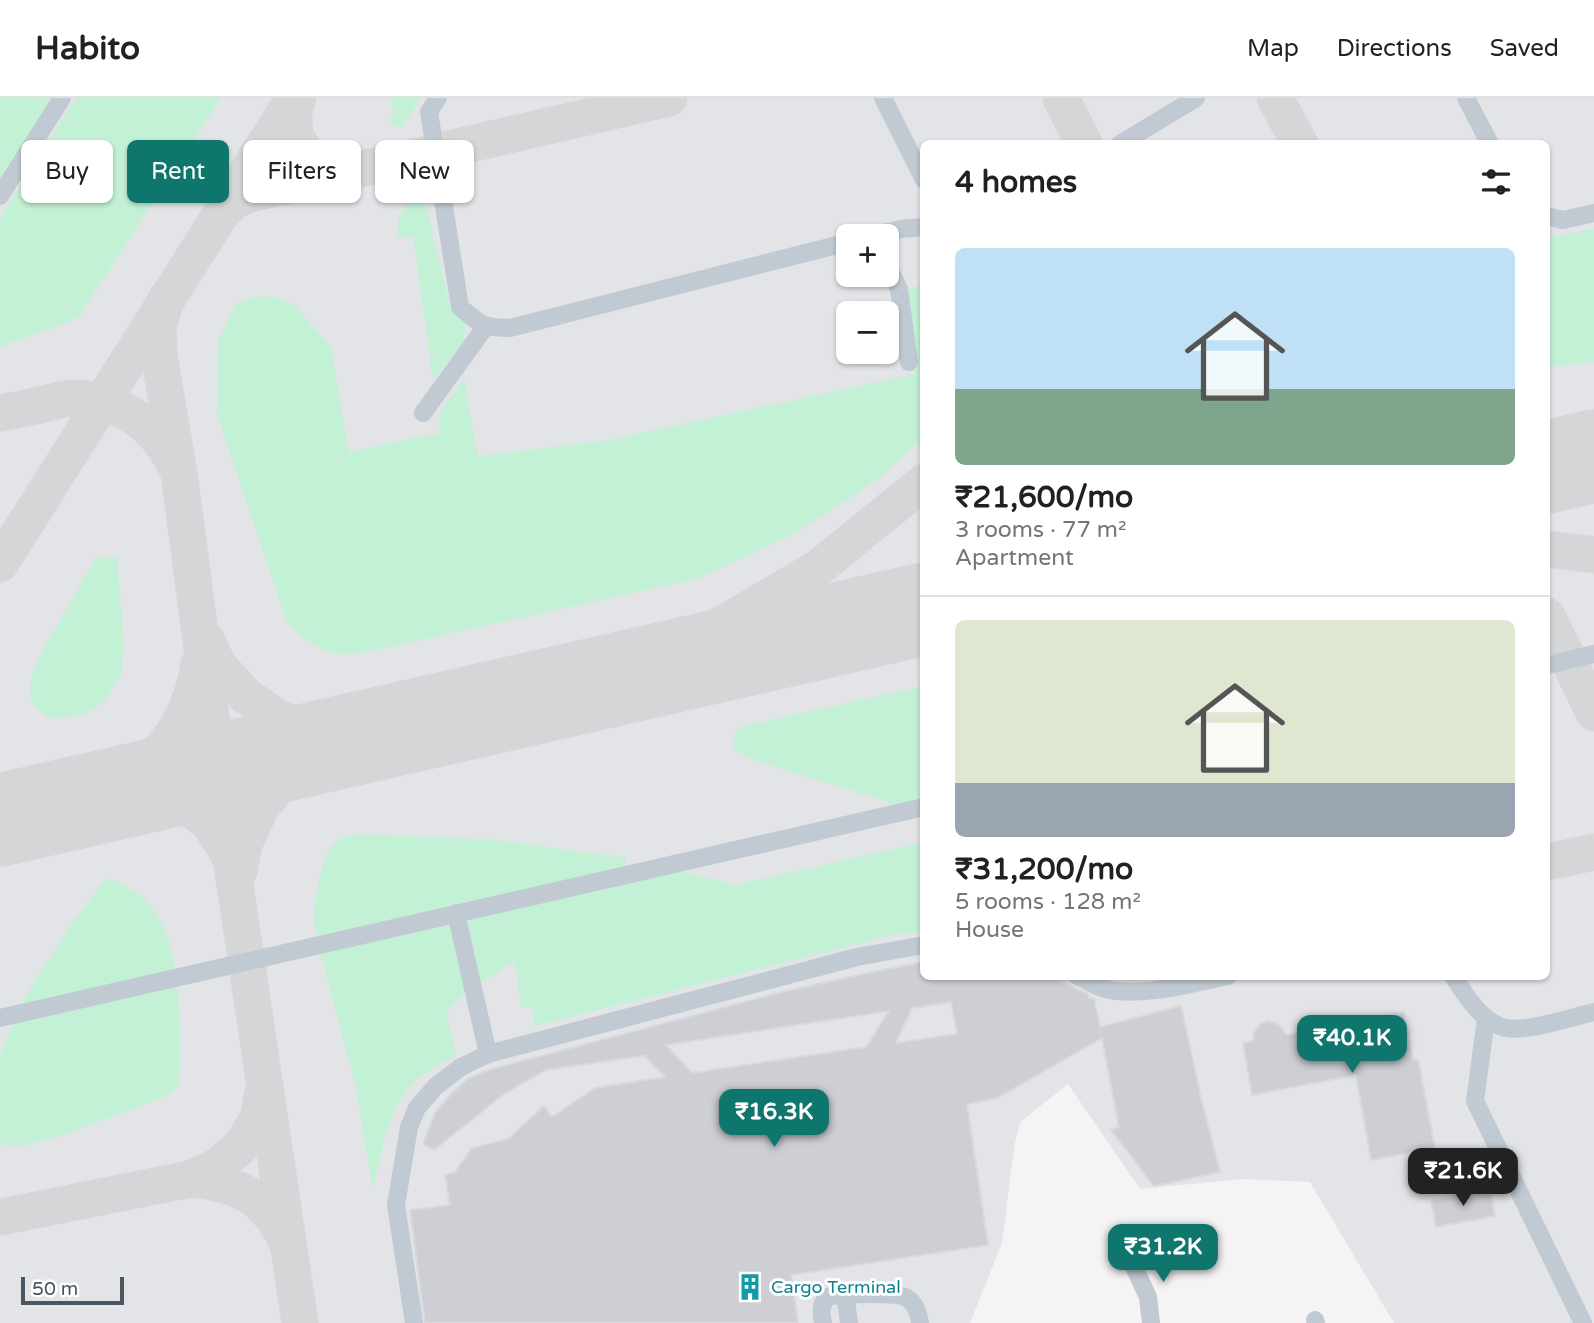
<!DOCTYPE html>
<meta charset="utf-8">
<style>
body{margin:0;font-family:"Varela Round",sans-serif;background:#f2f2f2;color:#202124;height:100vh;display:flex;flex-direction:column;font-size:26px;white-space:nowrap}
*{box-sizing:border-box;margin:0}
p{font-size:23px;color:#757577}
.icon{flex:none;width:38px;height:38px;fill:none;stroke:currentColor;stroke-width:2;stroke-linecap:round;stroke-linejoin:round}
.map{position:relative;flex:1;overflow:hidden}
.details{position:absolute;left:920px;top:42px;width:630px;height:840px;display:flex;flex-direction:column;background:#fff;border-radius:10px;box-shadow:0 2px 5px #0004}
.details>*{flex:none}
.banner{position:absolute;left:21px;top:42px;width:665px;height:63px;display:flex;gap:14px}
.controls{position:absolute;left:836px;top:126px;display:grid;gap:14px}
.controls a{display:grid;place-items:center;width:63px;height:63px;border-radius:10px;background:#fff;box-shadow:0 2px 5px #0004;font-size:35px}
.scale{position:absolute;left:21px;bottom:18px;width:103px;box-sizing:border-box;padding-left:7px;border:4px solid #4a5661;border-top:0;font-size:19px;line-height:24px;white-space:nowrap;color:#4a5661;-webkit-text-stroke:5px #fff;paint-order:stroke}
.price{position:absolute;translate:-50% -60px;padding:0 16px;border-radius:14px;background:#0f766e;color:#fff;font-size:23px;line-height:46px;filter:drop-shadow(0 2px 4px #0008)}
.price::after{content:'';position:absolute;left:50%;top:42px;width:21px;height:16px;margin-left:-10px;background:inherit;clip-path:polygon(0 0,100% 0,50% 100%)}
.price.selected{background:#222;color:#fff}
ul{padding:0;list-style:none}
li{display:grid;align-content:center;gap:14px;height:371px;padding:0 35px}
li+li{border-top:2px solid #e0e0e0}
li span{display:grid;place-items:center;height:217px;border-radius:10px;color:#555}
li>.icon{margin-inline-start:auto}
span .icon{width:126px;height:126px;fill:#fffc;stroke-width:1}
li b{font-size:30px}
h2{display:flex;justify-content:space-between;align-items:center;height:84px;padding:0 35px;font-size:30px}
.pill{padding:0 24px;border-radius:10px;background:#fff;box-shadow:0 2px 5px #0004;font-size:24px;line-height:63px}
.pill.selected{background:#0f766e;color:#fff}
header{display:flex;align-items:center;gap:42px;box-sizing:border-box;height:98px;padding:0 35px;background:#fff;border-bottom:2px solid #e0e0e0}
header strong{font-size:33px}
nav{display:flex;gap:38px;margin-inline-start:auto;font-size:24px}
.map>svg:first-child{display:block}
.airport{fill:#e2e4e7;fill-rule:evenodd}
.green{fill:#c3f1d5}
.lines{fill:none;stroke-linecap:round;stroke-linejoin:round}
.taxiway{stroke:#d5d6d8;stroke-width:37}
.runway{stroke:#d5d6d8;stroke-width:93}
.building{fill:#cdcfd5;stroke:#d7d9de;stroke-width:2;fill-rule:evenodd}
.minor{stroke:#c1cad2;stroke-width:18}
.labels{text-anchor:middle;stroke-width:6;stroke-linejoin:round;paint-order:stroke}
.culture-label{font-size:18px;fill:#0d838f;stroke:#fff;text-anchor:start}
</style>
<header>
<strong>Habito</strong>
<nav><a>Map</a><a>Directions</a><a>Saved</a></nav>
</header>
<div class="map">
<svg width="1594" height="1225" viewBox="0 0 1594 1225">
<rect width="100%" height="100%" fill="#f5f3f3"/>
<path class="airport" d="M0,0H1594V1225H1394L1310,1084L1242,1081L1140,1091L1068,986L1020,1024L1014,1049L1002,1145L970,1225H0ZM924,46H1547V878H924ZM849,138H887V177H849ZM849,215H887V254H849Z"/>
<path class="green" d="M0,0H61L0,97Z
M76,0H221L79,218L69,224L0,249V120Z
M391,0H421L401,31L389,24L394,14Z
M422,92L451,212L466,223L464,243L433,282L413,138L397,140L399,117L415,95Z
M1594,130V264L1547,269V139L1560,138Z
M924,185V339L885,375L846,403L796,434L701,480L362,555C354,556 346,557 339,556C318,553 301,539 287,524L217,316L218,242L236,206L256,198L279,200L295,208L331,249L349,354L439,335V315L464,281L478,358L604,343L915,276L905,194Z
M96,459H117L124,550L121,576L107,600L92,613L69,620H49L34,608L29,590L37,563Z
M924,588V704L904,709L748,660C731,652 726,639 744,628Z
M358,736L497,742L626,760V769L318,840C317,835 315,829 314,824C313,807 322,759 333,747C340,739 348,737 358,736Z
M924,744V834L892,837L535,928L532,909L521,910L515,863L479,887L463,822L677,772L736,787Z
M106,780C191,802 178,916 180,983C177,993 171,996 162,1000L59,1038L39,1044L21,1048H11L0,1045V959L12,927L31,889L71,827Z
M447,826L454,830L467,892L446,915L456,957C441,966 421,975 410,989C386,1017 381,1058 373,1093L356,989L320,853Z"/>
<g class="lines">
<path class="taxiway" d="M298,0L293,17L296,40L308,58L326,70L347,74
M1061,0L1084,46
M1275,0L1300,46
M223,114L235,102L254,95L301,85L669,0
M166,201L158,230L159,257L179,375L218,672L300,1225
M0,315C16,312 32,309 48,305C56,303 66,300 75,300C118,301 155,326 174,365
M1547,395L1555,383L1579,362
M1547,451L1594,457
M0,466L294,0
M1547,518L1594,615
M206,541L218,567L246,598L280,621L319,634L357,639
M638,576L818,470L924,384
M114,696C160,658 190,627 199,566
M114,696L148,692L181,704L209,725L228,754L229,758
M0,707L12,711H46
M1547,764L1594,754
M239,773L244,746L261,709L288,677L322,653L361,640
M190,1081C237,1085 265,1098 286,1142
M0,1119L190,1081L218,1068L242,1047L258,1020L263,994"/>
<path class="runway" d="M1547,369L1594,358
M0,722L924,511"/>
</g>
<path class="building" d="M924,864V878H1050L1088,896L1089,900H1094L1100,929L1181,908L1202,1004L1220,1074L1154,1088L1111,1032L1119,1029L1102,940L997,1000L967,1006L988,1147L791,1177L798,1225H425L410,1112L450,1107L445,1077L455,1074L472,1050L508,1041L544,1008L552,1019L595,990L665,979L645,958L648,957L546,972L504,996L434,1052L423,1046L435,1015L451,996L469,980L492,971L786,893L882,872ZM951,904L957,936L896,945L912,910ZM889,913L866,949L692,975L666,947Z
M1404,914L1413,962L1418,961L1435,1050L1371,1062L1356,977L1252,997L1243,945L1253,943L1254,934L1262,925L1267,923L1273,924L1279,927L1287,937Z
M1490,1091L1495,1118L1436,1129L1431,1102Z"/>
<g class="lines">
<path class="minor" d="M438,0L429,14L460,209C479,226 484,230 510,230L849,144
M883,0L924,82
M1466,0L1490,46
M1120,46L1196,0
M0,98L62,0
M1547,118L1563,122L1594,115
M871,138L901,131L924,129
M887,167L899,191L909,264
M423,315L486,228
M1547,567L1594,556
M456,815L488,956
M1077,878C1086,882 1094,887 1102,890C1135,901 1194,885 1228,878
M1453,878C1465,897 1481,922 1502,929C1522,936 1572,919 1594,914
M0,920L924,709
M1486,920L1475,1003L1583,1225
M1130,1160L1148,1199L1151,1225
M845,1196L849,1225
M1315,1222L1316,1225
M414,1225L396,1107L409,1029L417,1010L436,988L461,969L488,956L857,859L924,847
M823,1225C821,1215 820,1207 827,1199C841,1196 897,1194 907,1200C915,1205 919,1216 920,1225"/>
</g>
<defs>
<symbol id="building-bare" viewBox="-9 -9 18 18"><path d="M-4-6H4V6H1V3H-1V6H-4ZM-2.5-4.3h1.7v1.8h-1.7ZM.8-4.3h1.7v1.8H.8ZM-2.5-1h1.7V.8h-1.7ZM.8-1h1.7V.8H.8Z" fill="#0f9aa8" stroke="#fff" stroke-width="2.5" paint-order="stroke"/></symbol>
</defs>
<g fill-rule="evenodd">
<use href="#building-bare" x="731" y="1170" width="38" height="38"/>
</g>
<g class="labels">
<g class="culture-label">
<text x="771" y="1195">Cargo Terminal</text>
</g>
</g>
</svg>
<div class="controls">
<a>+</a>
<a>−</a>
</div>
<div class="scale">50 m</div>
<b class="price" style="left:1352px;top:977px">₹40.1K</b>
<b class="price" style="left:774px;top:1051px">₹16.3K</b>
<b class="price selected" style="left:1463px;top:1110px">₹21.6K</b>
<b class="price" style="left:1163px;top:1186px">₹31.2K</b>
<div class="banner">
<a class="pill">Buy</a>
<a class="pill selected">Rent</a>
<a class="pill">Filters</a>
<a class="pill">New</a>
</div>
<section class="details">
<h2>4 homes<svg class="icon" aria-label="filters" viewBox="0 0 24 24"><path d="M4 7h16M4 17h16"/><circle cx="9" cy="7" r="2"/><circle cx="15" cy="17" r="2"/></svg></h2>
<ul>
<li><span style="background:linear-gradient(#bfe0f5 65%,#7fa58c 0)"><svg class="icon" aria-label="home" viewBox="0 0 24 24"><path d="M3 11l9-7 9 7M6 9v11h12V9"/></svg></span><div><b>₹21,600/mo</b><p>3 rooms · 77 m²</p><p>Apartment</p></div></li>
<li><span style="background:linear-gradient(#dfe7d0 75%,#9aa5b1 0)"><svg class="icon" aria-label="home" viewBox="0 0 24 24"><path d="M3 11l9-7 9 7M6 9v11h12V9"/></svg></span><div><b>₹31,200/mo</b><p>5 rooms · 128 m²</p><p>House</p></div></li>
</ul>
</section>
</div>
